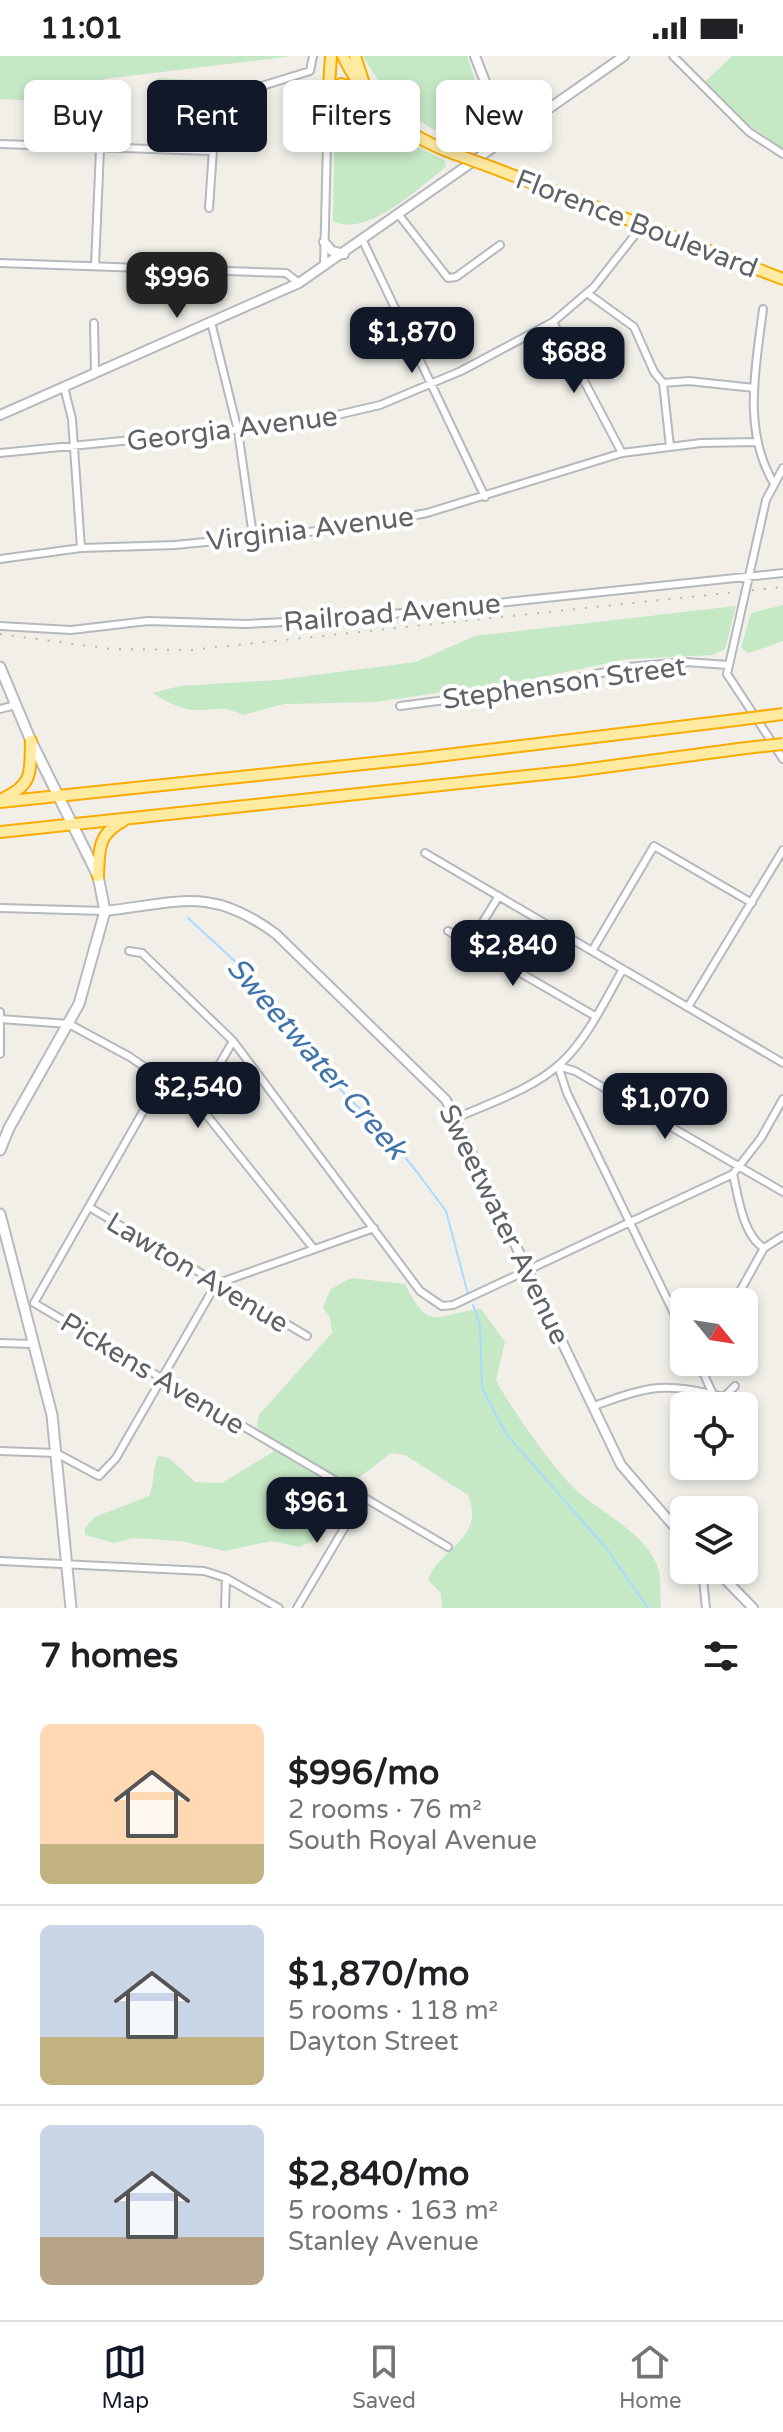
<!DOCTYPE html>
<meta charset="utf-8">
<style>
body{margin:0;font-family:"Varela Round",sans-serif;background:#f2f2f2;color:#202124;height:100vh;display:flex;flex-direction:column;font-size:30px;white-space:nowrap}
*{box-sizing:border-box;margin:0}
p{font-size:26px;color:#757577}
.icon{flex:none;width:44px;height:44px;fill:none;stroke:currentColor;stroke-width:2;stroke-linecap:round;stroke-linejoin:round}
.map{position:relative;height:1552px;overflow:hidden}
.sheet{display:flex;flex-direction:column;background:#fff;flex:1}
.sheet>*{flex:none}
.top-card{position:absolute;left:24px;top:24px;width:736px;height:72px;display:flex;gap:16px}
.needle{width:52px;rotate:120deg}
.fabs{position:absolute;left:670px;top:1232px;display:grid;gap:16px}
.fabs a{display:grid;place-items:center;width:88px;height:88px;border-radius:12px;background:#fff;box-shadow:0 4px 12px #0003;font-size:40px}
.price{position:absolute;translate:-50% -68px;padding:0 18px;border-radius:16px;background:#111827;color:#fff;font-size:26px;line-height:52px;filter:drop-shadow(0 2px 4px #0008)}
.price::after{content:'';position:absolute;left:50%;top:48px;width:24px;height:18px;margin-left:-12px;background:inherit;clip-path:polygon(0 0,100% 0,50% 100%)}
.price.active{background:#222;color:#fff}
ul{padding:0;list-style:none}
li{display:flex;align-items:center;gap:24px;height:200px;padding:0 40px}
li+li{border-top:2px solid #e0e0e0}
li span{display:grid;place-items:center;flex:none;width:224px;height:160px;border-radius:12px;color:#555}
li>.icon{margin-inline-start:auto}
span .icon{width:96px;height:96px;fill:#fffc;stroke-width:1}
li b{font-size:34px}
h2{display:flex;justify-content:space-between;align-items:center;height:96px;padding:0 40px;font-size:34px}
.pill{padding:0 28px;border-radius:12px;background:#fff;box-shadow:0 4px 12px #0003;font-size:28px;line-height:72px}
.pill.active{background:#111827;color:#fff}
.status{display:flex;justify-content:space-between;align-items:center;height:56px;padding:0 40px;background:#fff;direction:ltr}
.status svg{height:22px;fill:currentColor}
.dock{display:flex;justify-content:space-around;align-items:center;height:112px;border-top:2px solid #e0e0e0;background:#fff;font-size:22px;color:#757577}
.dock a{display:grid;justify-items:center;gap:4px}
.dock .active{color:#111827}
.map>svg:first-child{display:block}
.green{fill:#c5e8c5}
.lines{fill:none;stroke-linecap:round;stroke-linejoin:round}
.stream{stroke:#aadaff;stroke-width:2}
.minor-casing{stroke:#b5b8bc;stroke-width:10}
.tertiary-casing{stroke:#b5b8bc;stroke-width:12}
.secondary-casing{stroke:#b6babf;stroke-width:13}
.trunk-casing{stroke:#f9ab00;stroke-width:14}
.minor{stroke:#fff;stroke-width:6}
.tertiary{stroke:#fff;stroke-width:8}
.secondary{stroke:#fff;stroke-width:9}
.trunk{stroke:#feeaa1;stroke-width:10}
.rail{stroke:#b6b7b8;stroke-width:2;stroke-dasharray:2 10;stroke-linecap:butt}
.trunk-bridge-casing{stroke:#f9ab00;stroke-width:14;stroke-linecap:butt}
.trunk-bridge{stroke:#feeaa1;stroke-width:10}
.labels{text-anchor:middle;stroke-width:8;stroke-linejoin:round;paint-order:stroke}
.street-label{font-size:28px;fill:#5f6368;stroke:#fff}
.water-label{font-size:30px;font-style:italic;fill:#4174aa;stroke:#fff}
</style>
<div class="status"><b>11:01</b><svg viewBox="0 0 49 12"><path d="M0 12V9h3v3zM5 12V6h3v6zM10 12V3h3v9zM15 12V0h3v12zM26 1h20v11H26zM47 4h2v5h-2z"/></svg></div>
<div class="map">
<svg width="783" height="1552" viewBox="0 0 783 1552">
<rect width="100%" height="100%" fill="#f1efe8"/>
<path class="green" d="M0,0H293L104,23L100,48L0,43Z
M363,0H467L494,80L476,93C426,75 389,48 363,0Z
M732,0H783V93L745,66L705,26Z
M157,22L193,24L192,41L156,39Z
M338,47L347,50L367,76L383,73L444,104L446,111C420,130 367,183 333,165L335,51Z
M783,549V585L749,597L741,592L751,557Z
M736,550L725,593L713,599L627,603L528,624L375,646L284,648L243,659C221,648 217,655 194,654C178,653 165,644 152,637L180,630L277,624L416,606L475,580Z
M351,1222L405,1228C430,1278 434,1258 481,1253L505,1286L496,1324C510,1351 549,1406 571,1429C597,1457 648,1475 659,1515C661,1526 660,1540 661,1552H442L441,1537L428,1524C439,1492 486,1483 468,1439L405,1399L391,1397L317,1454L319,1469L314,1484L300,1491L271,1485L225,1495L181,1485L133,1482L114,1487L85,1479V1472L95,1461L149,1440C155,1425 152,1414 158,1400L169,1402L195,1426L222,1427L273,1396L270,1383L257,1371L259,1359L332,1277L330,1262L323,1251L331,1233Z"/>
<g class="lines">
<path class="stream" d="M188,862L263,931L283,956L313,1006L392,1085L417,1116L446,1155L468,1238
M473,1249L480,1269L482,1332L506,1378L606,1492L648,1552"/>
<defs>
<path id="minor" d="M673,0L749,76L783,98
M0,88L212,95
M209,152L216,50L230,40L310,15L313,0
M399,159L448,222L456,221L500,189
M363,185L485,441
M0,207L286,217L299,227
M95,210L100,93
M324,210L328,45
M587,237L634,271L654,316L663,327L670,391
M763,253C756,311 742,372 773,426
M211,266L238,375L253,480
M553,266L622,397
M94,267L95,317
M663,327L689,325L754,332
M64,331L72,363L81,492
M0,397L303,367L380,349L461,315L553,266L594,231L642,170
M783,412L766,444L727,618L783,703
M0,503L81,492L175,489L348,472L427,457L622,397L701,387L756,386
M0,570L71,574L148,565L246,568L345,563L783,517
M400,650L521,634L629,611L686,606L728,609
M0,653L16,649
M425,797L783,1007
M0,852L105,855
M448,875L595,960
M469,888L499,840
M129,895L142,897L233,985L420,1235L442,1250L453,1249L733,1118L761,1082L783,1043
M592,895L654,790L752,847
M688,951L783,794
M0,956V998
M0,963L69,968L130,1001L197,1047L314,1193
M558,1010L567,1037L684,1278
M558,1010L575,1015L783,1136
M197,1047L233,985
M456,1062C490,1047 533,1033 561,1007C588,982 605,944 623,913
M733,1118C738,1140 743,1180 764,1192
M89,1151L307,1280
M764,1192L783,1180
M734,1246L764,1192
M34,1247L448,1491
M34,1247L161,1024
M0,1287L32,1288
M698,1306L713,1338
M696,1336L705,1350
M594,1350C652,1329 663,1326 724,1341L735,1330
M0,1395L56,1397L99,1420L116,1402L216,1228L374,1172
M0,1505L204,1515L226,1522L279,1552
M702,1514L706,1552
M225,1552L226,1522
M297,1552L362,1442"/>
<path id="tertiary" d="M475,0L489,36L514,77
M324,186L332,195L344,198
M0,359L299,227L624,0
M105,855C178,847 210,829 276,878L446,1044L621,1409L684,1482
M716,1514L753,1552"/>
<path id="secondary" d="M0,611L31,685L98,820L105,855L79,948L9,1072L0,1094
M0,1158L52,1359L71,1552"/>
<path id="trunk" d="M343,0C366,48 405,80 455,98
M355,0L365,31
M329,44L341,28L360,33
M328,45L331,0
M491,111L783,223
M4,742C34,728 30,715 31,685
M0,746L421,702L728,665
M0,776L574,715L746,692
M98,820C99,793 98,778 123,765"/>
</defs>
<use href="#minor" class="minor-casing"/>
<use href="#tertiary" class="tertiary-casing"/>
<use href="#secondary" class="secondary-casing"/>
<use href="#trunk" class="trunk-casing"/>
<use href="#minor" class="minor"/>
<use href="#tertiary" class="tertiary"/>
<use href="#secondary" class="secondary"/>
<use href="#trunk" class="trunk"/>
<path class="rail" d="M0,578L111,593L190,594L783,531"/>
<defs>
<path id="trunk-bridge" d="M455,98L491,111
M728,665L783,658
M746,692L783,688"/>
</defs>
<use href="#trunk-bridge" class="trunk-bridge-casing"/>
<use href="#trunk-bridge" class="trunk-bridge"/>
</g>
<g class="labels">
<g class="street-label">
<text transform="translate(637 167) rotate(21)" y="10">Florence Boulevard</text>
<text transform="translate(232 372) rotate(-7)" y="10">Georgia Avenue</text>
<text transform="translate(310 472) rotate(-7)" y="10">Virginia Avenue</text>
<text transform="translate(392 556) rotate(-5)" y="10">Railroad Avenue</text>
<text transform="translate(564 626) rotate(-8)" y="10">Stephenson Street</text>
<text transform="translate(505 1168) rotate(64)" y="10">Sweetwater Avenue</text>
<text transform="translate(198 1216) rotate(31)" y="10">Lawton Avenue</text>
<text transform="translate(153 1317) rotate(31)" y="10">Pickens Avenue</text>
</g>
<g class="water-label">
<text transform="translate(317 1002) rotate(49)" y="10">Sweetwater Creek</text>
</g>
</g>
</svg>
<div class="fabs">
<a><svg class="needle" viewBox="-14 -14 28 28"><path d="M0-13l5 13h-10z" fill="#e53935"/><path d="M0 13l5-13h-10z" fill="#757577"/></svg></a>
<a><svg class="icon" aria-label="locate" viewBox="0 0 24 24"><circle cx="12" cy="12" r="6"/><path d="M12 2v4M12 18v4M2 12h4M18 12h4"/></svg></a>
<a><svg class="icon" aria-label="layers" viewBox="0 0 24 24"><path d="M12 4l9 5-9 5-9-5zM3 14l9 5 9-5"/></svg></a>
</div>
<b class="price active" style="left:177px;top:264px">$996</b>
<b class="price" style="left:412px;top:319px">$1,870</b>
<b class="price" style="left:574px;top:339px">$688</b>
<b class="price" style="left:513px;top:932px">$2,840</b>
<b class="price" style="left:198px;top:1074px">$2,540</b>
<b class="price" style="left:665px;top:1085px">$1,070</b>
<b class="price" style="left:317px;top:1489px">$961</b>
<div class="top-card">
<a class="pill">Buy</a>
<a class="pill active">Rent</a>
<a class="pill">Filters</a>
<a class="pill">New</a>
</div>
</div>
<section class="sheet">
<h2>7 homes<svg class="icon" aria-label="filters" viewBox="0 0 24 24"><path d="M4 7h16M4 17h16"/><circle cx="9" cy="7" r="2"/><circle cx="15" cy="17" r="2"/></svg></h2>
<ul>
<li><span style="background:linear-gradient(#ffd9b3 75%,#c2b280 0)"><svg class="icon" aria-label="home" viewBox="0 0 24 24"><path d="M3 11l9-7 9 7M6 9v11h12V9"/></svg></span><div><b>$996/mo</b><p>2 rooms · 76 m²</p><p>South Royal Avenue</p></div></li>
<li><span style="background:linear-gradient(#c9d6e8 70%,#c2b280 0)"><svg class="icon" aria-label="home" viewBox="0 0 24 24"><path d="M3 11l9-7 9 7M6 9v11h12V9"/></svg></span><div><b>$1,870/mo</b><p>5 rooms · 118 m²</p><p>Dayton Street</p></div></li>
<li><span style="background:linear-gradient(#c9d6e8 70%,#b9a48a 0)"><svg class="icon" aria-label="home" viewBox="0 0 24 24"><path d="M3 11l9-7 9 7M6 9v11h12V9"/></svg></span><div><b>$2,840/mo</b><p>5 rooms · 163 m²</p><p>Stanley Avenue</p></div></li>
</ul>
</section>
<nav class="dock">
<a class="active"><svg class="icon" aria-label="map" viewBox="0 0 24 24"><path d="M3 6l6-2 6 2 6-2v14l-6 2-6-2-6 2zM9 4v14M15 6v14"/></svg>Map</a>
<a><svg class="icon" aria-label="saved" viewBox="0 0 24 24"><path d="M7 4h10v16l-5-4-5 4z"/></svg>Saved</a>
<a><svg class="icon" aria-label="home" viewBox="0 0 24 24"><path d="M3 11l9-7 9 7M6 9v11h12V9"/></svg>Home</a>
</nav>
